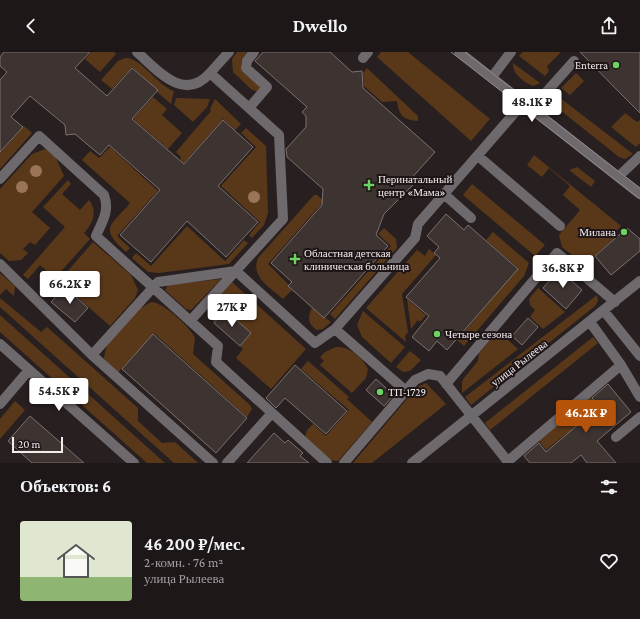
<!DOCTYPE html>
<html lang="ru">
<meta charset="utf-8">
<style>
body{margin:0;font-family:"Crimson Pro",serif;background:#262021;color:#f1f3f6;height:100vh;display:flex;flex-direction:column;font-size:15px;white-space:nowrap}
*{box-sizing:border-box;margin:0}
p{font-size:13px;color:#a19fa2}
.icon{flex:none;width:22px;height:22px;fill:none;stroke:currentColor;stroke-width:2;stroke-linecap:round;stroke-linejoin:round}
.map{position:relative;height:411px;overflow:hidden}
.sheet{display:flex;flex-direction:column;background:#1e1718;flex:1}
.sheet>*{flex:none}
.scale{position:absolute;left:12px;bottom:10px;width:51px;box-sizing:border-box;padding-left:4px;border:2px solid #f3eced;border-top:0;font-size:11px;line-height:14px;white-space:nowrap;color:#f3eced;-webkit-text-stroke:3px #1e1517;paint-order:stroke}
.price{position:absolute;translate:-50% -34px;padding:0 9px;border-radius:4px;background:#fff;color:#222;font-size:13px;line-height:26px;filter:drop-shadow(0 1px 2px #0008)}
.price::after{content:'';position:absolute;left:50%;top:24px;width:12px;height:9px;margin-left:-6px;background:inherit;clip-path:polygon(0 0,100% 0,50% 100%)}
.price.current{background:#b45309;color:#fff}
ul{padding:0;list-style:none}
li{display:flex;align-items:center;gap:12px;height:100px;padding:0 20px}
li+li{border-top:1px solid #3c3637}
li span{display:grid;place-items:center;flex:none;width:112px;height:80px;border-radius:4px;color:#555}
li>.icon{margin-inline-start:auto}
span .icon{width:48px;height:48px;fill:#fffc;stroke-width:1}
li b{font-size:17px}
h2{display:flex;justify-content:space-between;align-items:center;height:48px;padding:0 20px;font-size:17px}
header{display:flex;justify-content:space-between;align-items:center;height:52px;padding:0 20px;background:#1e1718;font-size:18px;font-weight:700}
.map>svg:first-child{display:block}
.green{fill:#593819}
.building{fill:#3d3331;stroke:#7c716e}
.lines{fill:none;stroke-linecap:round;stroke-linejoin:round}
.minor{stroke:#6e696c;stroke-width:10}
.tram{stroke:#928a8b;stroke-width:1}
.tree{fill:#9a7458}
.poi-dot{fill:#6cd362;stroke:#1e1517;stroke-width:1.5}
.labels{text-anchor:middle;stroke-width:4;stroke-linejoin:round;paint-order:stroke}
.poi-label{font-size:11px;fill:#f3eced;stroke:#1e1517;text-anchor:start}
.street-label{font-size:11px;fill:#f3eced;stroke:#1e1517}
</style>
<header><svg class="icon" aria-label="back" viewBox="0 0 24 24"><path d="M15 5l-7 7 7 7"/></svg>Dwello<svg class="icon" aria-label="share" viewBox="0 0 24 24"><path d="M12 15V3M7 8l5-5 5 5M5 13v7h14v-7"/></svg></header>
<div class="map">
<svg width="640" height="411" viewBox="0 0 640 411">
<rect width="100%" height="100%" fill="#281f20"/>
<path class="green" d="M91,0H114L116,2L100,20L85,7Z
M237,0H248C242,6 240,10 242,18L261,36L257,39L252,38L233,20L232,7Z
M381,0H408L490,67L471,89L377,5Z
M523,0H561L547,14L549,19L545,24L519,4Z
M125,6C140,4 158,34 174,39L171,52L157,40L158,38L132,15L112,37L101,28L118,9Z
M513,11L540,31L533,34C524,30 512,22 513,11Z
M367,16L418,64V69C403,68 399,63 397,49L382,50L364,34L363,21Z
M576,21L584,29L570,43L561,36Z
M555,42L633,102L625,107L619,105L555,54L552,47Z
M153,45L167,57L162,63L182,81L168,97L133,67Z
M176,46L210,47L207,55L193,70L174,53Z
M215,47L241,72L235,78L223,67L184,111L180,107L181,105L176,100L211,59L210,57Z
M625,61L637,70L640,68V91L636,95L611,75Z
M24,74L32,81L0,117V101Z
M246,76L266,94L268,161L264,173L252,186L249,183L260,170L221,134L256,95L241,81Z
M110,95L158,139L117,184L130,196L126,200C98,175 111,174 130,151L82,108L90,99L99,106Z
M45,97L55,104L64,124L32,160L50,176L35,193L30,190L23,197L28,201L21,208L9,209L0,201V137L32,102Z
M534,103L621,174L615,180L618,183L584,213L562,195L559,183L580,158L563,143L570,134L549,116L542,125L527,113Z
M577,115L595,129L591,135L569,118Z
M68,128L71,132L62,142L80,158L89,148C98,160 93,171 84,181L90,187L55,226L40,213L28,227L23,223L65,175L43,155Z
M472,132L545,193L535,204L463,143Z
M314,143H317L324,149L268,212L289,233L288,234L292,238L283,247C271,236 250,225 258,206Z
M187,174L225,209L244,188L248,191L229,212L159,221L148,220L132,206L136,201L151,214Z
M384,176L396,187L397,196L335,267L330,262L391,194L378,182Z
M493,180L529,211L524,224L464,294L457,288L518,216L486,188Z
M93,190L131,223L138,238L135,246L110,274L59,229Z
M429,197L436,203L402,242L408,280L405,284L406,290L366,256L417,198L425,204Z
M0,221L15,234L14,244L6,237L0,243Z
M221,227L191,258L186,257L165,238L168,233Z
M232,230L306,297L271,337L236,306L243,297L240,294L251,281L225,258L214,271L210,263L211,253Z
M538,236L565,260L543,277L530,265L535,258L530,253L529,247Z
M597,243L598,249L595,254L471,353L465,345Z
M0,246L41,280L47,275L138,356V369L162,391L175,390L198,411H174L0,255Z
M407,247L426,263L420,270L418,268L411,277Z
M151,250C163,250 190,275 195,286L193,302L250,353L252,357L247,365L154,281L115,324L105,310L104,305L107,293L141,256Z
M312,256L331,270L323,277L317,278C308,272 307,265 312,256Z
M363,259L405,295L391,311L362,285L357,273Z
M0,263L165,411H147L0,280Z
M498,279L518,297L462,341V330L464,326L478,309L479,301Z
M593,285L598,291L490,378L485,371Z
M336,295C349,294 362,305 368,317L366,326L352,341L320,313L324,309L320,305L325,300Z
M410,299L421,308L410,319L403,320L396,315Z
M308,309L349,345L347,347L372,370L338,409L328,408L305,385L307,378L313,372L326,384L349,358L301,317Z
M426,331L446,352L372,411H353L411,342L418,335Z
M591,345L599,354L580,370L583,374L569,386L566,382L546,398L539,389Z
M15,349L25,358L0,387V367Z"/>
<path class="building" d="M4,0H90L75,16L107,44L132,16L158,38L132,67L184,112L223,68L253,95L218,134L258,170L226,205L187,169L151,210L120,183L160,138L109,93L100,103L75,82L66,83L65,73L30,44L11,65L23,75L0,100V28L7,20L0,14V5Z
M263,0H330L352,20L362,19L363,36L435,100L409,129L413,133L384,162L376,183L388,194L324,266L288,234L292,230L271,211L322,153L323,137L287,105L286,97L306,75V64L302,60L307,55L255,9Z
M580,0H640V61L622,43Z
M446,162L464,178L468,173L518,217L447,298L437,289L429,299L412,285L429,264L406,245L440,206L434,201L439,195L427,184Z
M627,176L640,187V199L611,223L595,204Z
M559,218L582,238L566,257L543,236Z
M65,235L88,256L75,270L51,250Z
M225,258L251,281L240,294L214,271Z
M528,266L538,275L522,293L512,284Z
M153,282L247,366L216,401L122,317Z
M295,313L347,359L326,382L285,346L276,356L266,346Z
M376,327L394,343L384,354L366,338Z
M608,332L631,360L597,389L616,411H587L581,403L571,411H530L524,404L539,391L546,400L600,354L592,346Z
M30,364L84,411H32L8,389Z
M274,381L285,391L288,388L303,401L300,404L309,411H247Z"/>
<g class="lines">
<path class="minor" d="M137,0C157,18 184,51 210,21L279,83L283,167L190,269
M459,0L640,142
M363,6L368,0
M210,21L229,0
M492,25L511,0
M249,56L267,35L246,16L247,9L254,0
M532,56L574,9
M478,104L560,174
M619,124L640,104
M0,127L39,84L104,143C110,159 102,170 96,184L218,294L216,310L327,411
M444,142L471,166
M0,212L92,303L213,411
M604,259L640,304
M335,277L415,186L418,172L524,50
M0,292L134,411
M92,303L158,230L236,219L315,291L335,277L406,339
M621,313L640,345
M446,332L557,201L615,250
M0,352L29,318
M616,385L640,365
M507,410L621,313L590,270
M227,411L271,362
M344,411L415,328L428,322L440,324L509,411
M412,411L640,229"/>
<path class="tram" d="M451,0L640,147
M465,0L640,136"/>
</g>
<g class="tree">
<circle cx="36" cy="119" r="6"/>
<circle cx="22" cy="135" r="6"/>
<circle cx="254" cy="145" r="6"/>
</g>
<g class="poi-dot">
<circle cx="616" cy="13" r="4"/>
<path d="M367 127h4v4h4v4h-4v4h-4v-4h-4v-4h4z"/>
<circle cx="624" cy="180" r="4"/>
<path d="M293 201h4v4h4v4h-4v4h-4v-4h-4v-4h4z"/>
<circle cx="437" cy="282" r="4"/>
<circle cx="380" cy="340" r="4"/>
</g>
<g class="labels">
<g class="poi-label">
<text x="608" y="17" text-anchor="end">Enterra</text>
<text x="378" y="131">Перинатальный<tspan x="378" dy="13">центр «Мама»</tspan></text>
<text x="616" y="184" text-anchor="end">Милана</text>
<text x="304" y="205">Областная детская<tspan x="304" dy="13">клиническая больница</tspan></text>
<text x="445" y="286">Четыре сезона</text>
<text x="388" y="344">ТП-1729</text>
</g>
<g class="street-label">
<text transform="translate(519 311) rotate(-38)" y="4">улица Рылеева</text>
</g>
</g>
</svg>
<div class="scale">20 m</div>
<b class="price" style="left:532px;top:71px">48.1K ₽</b>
<b class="price" style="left:563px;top:237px">36.8K ₽</b>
<b class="price" style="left:70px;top:253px">66.2K ₽</b>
<b class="price" style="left:232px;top:276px">27K ₽</b>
<b class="price" style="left:59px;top:360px">54.5K ₽</b>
<b class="price current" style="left:586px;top:382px">46.2K ₽</b>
</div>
<section class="sheet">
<h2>Объектов: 6<svg class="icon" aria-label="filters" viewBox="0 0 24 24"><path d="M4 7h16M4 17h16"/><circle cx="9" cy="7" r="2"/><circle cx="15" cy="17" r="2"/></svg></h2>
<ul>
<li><span style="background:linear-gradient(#dfe7d0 70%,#8fb573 0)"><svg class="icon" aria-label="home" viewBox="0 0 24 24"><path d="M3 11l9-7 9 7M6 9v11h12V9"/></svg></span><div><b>46 200 ₽/мес.</b><p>2-комн. · 76 m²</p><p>улица Рылеева</p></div><svg class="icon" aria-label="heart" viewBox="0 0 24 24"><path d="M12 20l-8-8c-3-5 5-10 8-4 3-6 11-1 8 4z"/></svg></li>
</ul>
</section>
